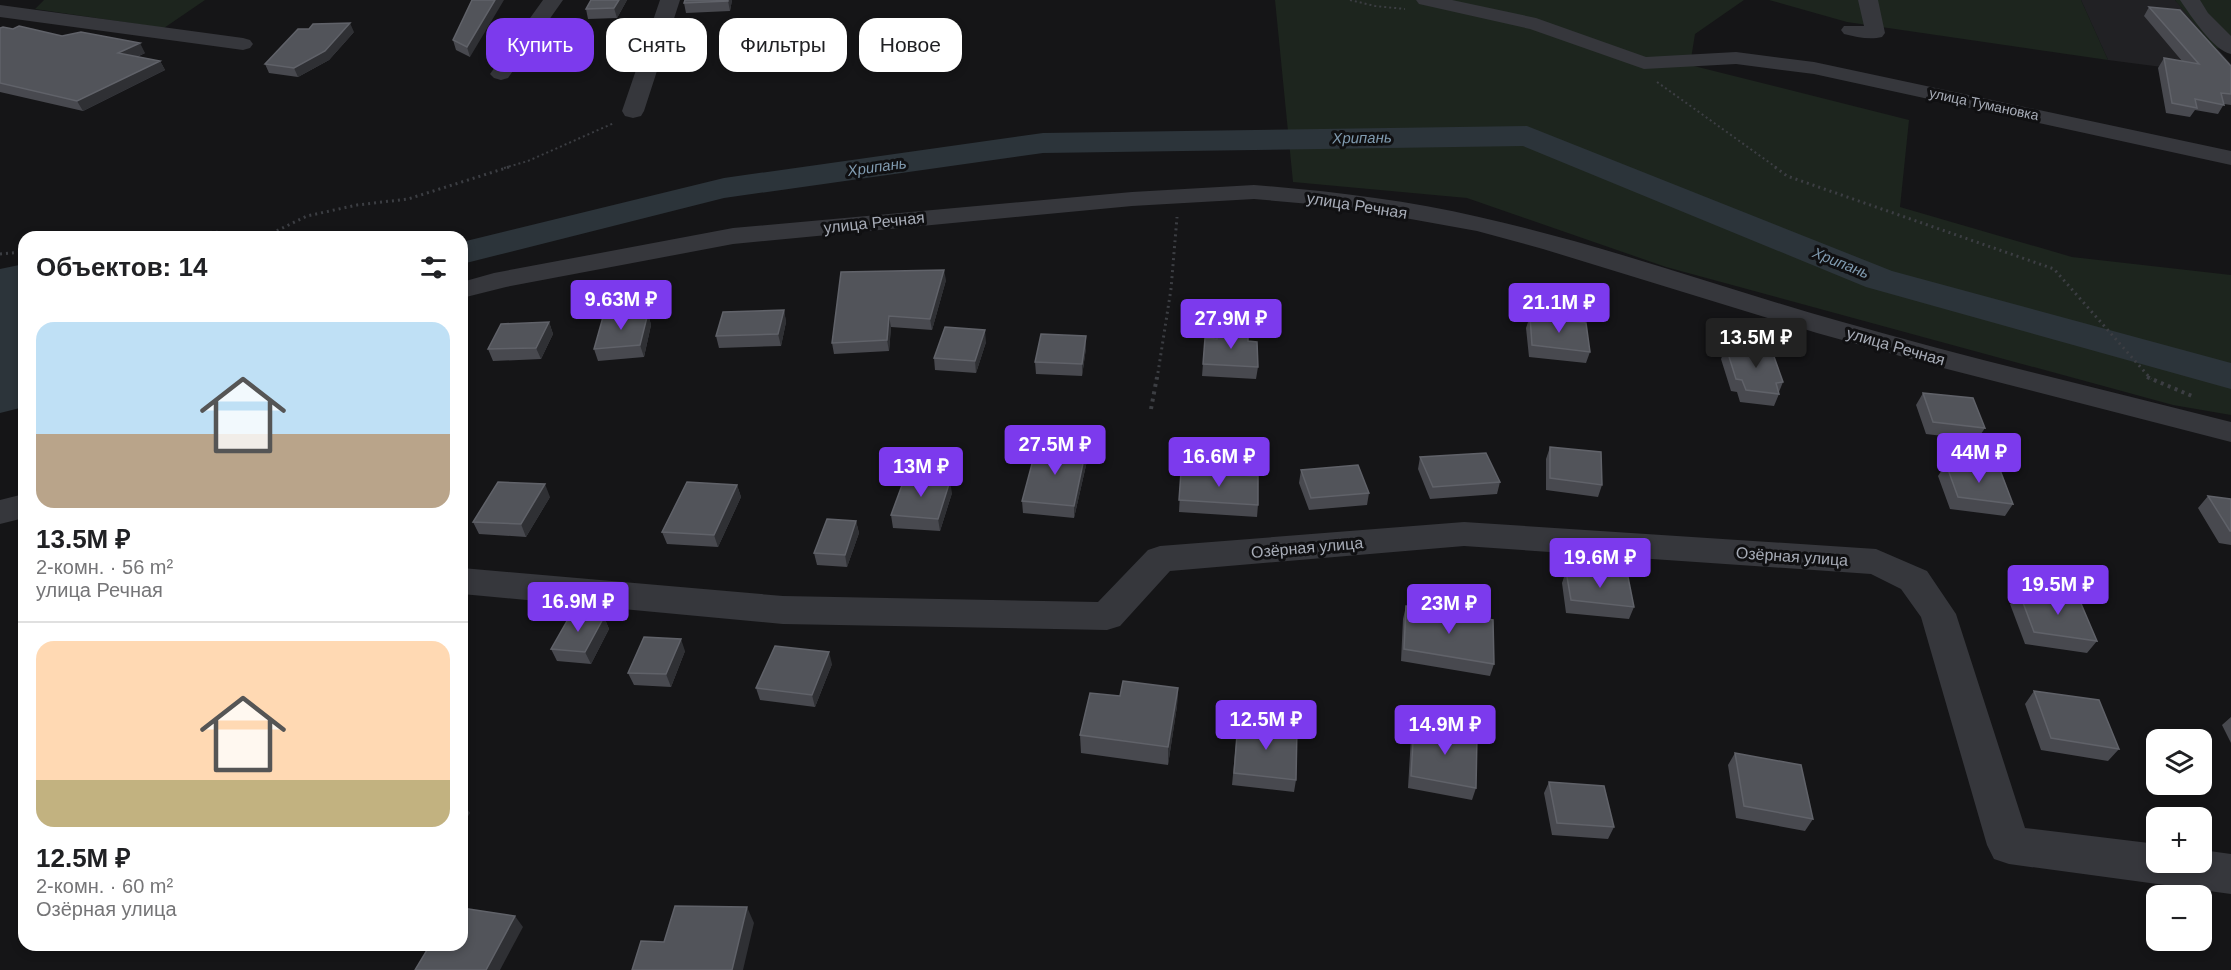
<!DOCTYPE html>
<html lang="ru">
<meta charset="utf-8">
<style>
body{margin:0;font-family:Arial,sans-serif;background:#f6f6f6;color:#202124;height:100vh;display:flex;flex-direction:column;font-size:22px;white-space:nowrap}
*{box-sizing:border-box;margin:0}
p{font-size:20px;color:#757577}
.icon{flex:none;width:33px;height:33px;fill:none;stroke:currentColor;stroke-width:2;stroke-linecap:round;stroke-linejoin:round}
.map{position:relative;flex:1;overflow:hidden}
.panel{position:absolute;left:18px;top:231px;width:450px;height:720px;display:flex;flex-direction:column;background:#fff;border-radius:18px;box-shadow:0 3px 9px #0003}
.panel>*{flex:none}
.guide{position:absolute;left:486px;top:18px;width:570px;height:54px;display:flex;gap:12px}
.buttons{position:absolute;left:2146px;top:729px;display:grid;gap:12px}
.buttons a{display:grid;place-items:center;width:66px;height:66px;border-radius:12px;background:#fff;box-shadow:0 3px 9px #0003;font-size:30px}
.price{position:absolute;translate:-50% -51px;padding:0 14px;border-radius:6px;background:#7c3aed;color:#fff;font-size:20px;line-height:39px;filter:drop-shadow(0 2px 3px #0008)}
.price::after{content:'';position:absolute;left:50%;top:36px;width:18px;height:14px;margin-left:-9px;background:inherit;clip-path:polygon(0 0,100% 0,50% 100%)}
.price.on{background:#222;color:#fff}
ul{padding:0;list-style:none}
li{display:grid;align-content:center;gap:12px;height:318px;padding:0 18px}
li+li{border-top:2px solid #e0e0e0}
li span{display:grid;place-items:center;height:186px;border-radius:18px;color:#555}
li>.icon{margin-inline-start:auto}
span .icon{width:108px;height:108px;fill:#fffc;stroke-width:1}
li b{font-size:26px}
h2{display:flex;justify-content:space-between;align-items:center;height:72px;padding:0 18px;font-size:26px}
.chip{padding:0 21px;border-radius:18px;background:#fff;box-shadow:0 3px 9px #0003;font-size:21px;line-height:54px}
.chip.on{background:#7c3aed;color:#fff}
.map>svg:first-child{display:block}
.built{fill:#212124}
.green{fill:#1d251e}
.water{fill:#2c343a}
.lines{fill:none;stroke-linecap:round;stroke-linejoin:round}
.river{fill:#2c343a;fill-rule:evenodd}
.path-far2{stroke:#3c3e43;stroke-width:2;stroke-dasharray:2 3;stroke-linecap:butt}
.path-far1{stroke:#3c3e43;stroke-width:3;stroke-dasharray:2 4;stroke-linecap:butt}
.path{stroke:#3c3e43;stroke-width:4;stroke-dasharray:3 4.5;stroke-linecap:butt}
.minor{fill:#36373c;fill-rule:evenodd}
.wall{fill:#48494f}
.shaded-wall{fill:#2f3034}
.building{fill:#52545a;stroke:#606269;stroke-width:1.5}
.labels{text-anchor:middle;stroke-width:6;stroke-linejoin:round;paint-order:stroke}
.far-street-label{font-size:14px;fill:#a7acb7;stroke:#101012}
.far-water-label{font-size:15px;font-style:italic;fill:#809bb0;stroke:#101012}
.street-label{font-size:16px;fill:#a7acb7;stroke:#101012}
</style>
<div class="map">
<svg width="2231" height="970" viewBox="0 0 2231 970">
<rect width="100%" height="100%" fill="#151517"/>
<path class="built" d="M2081,0H2175L2231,64V76L2108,60Z"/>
<path class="green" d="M44,0H205L164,28L35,9Z
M1275,0H1744L1695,34L1690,65L1909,120L1900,207L2072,257L2231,275V415L2173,405L1666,267L1467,198L1293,182Z
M1769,0H2081L2108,60L1847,22Z
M2175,0H2231V50L2215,48Z"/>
<path class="water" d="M24,264V407L0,413V269Z"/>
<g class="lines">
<path class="river" d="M1527,126L1892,271L2231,363V389L1866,287L1523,146L1043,153L724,198L462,264V242L724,178L1043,133Z"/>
<path class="path-far2" d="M1350,0L1375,6L1405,9
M1657,82L1777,168
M504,168L528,161L614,123"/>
<path class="path-far1" d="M1775,167L1787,176L2054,269L2151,379
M266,236L307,216L357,205L408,199L509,167
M174,237L214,232L266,236
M0,254L24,252
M1157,379L1171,289L1177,217"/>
<path class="path" d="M2147,377L2192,396
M1151,409L1157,377"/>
<path class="minor" d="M543,0H563L508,78L501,80L494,78L490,74Z
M660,0H680L644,111L641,116L633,118L625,116L622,111Z
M1416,0H1452L1536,18L1646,57L1736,52L1814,62L2231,151V165L1814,74L1736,64L1644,69L1530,29L1419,4Z
M1858,0H1878L1885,33L1882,37C1870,40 1856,37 1844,34L1841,30L1844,26H1864Z
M2180,0H2200L2208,13L2231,36V54C2213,50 2191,16 2180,0Z
M0,5L243,38L250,40L253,44L250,48L243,50L0,17Z
M1254,185C1330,191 1405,200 1479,217C1601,244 1719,287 1839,321C1969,358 2100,389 2231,422V442L1947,369L1817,333L1543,249L1477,231L1344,207L1254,199L1132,206L733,244L506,287L462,298V282L494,273L733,228L1132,192Z
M24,494V518L0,524V500Z
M1464,522L1876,549L1927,571L1956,614L2025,828L2157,844V862H2202V850L2231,854V894L2009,864L1994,859L1987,845L1921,617L1901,589L1871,574L1464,546L1170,571L1120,626L1107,630L783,624L462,594V568L783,596L1098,602L1148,550L1160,546Z"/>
</g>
<path class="wall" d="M472,0L470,57L456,50L453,40Z
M591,0H627L617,18L588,19L586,9Z
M732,0L730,11L686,13L684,3Z
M2149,7L2231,66V105L2224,104L2218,114L2195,110L2190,117L2166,113L2158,68L2164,58L2182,61L2144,16Z
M0,28L62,36L145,53L137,57L160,61L165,70L83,111L0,92Z
M354,32L329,60L298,77L269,73L265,64Z
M946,280L932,330L891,327L889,351L834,354L832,343Z
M784,310L786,322L781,346L719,348L716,336Z
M648,313L651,325L644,357L598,361L594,349Z
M1530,316L1590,352L1586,363L1529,357L1526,328Z
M549,322L553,334L541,359L493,361L488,349Z
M1086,336V348L1082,376L1036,374L1035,362Z
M1205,338L1248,341L1258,367L1256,379L1202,376Z
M986,342L976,373L935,370L934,358Z
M1726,347L1783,382L1779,392V394L1774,406L1740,402L1737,392L1731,391L1721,359Z
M1923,393L1985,428L1977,440L1926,434L1916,405Z
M1550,447L1602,485L1598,497L1546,490V459Z
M1086,449L1087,461L1074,518L1023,513L1022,501Z
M1420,457L1500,482L1497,494L1430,499L1418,469Z
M1946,464L2013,504L2005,516L1950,509L1938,476Z
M1301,470L1369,493L1367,505L1309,510L1299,483Z
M1181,472L1258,505L1257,517L1179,512Z
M737,485L741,497L718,547L667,544L662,532Z
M952,493L940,531L893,528L891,515Z
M2208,496L2231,499V545L2219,543L2198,508Z
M550,497L526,537L479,534L473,522Z
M856,521L859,533L847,567L817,565L814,553Z
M1566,571L1634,607L1629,619L1566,613L1562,583Z
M2019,592L2097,641L2087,653L2025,644L2010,604Z
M1406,606L1494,664L1490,676L1401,661L1403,619Z
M604,617L609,629L591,664L557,661L551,649Z
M685,651L671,687L634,685L628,673Z
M832,664L815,707L760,700L756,688Z
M1178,688L1177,706L1168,765L1081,753L1080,735Z
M2034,691L2119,749L2108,761L2041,750L2025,704Z
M2231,717V743L2222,725Z
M1238,722L1296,780L1294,792L1232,785Z
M1414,725L1476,788L1472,800L1408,788L1411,737Z
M1735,753L1813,819L1805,831L1736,818L1728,765Z
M1549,782L1614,827L1608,839L1552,835L1544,793Z"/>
<path class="shaded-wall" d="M495,0H504L470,57L467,47Z
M619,0H627L617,18L614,8Z
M728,0H732L730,11L728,1Z
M350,23L354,32L329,60L298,77L294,68Z
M140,43L145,53L123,63L118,53Z
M160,61L165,70L83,111L77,101Z
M944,270L946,280L932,330L930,319Z
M784,310L786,322L781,346L778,334Z
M648,313L651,325L644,357L640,345Z
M889,316L891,327L889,351L887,340Z
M549,322L553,334L541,359L536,348Z
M985,330L986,342L976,373L975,361Z
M1086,336V348L1082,376V364Z
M1086,449L1087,461L1074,518V506Z
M950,481L952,493L940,531L938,519Z
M545,484L550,497L526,537L521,524Z
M737,485L741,497L718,547L714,535Z
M856,521L859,533L847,567L845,555Z
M604,617L609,629L591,664L585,652Z
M681,639L685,651L671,687L666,674Z
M829,652L832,664L815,707L812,695Z
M1178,688L1177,706L1168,765V747Z
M466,807L470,813L462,826V813Z
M747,907L754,923L743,970H732Z
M515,916L523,927L500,970H486Z"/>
<path class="building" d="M472,0H495L467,47L453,40Z
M591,0H619L614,8L586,9Z
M685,0H728V1L684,3Z
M2149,7L2180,10L2231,66V94L2221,93L2224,105L2195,99L2197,108L2172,103L2164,58L2199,64Z
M350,23L325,51L294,68L265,64L298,29H309L313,24Z
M19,26L62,36L81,32L140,43L118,53L160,61L77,101L0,83V28L3,27L13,29Z
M944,270L930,319L889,316L887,340L832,343L841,272Z
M784,310L778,334L716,336L723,312Z
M648,313L640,345L594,349L603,317Z
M1530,316L1586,323L1590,352L1532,345Z
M549,322L536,348L488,349L501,324Z
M945,327L985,330L975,361L934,358Z
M1218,332L1248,333V341L1257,342L1258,367L1203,364L1205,338L1217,339Z
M1041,334L1086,336L1082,364L1035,362Z
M1726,347L1772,351L1783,382L1776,383L1779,394L1746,390L1742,380L1736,379Z
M1923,393L1973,398L1985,428L1933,422Z
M1037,445L1086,449L1074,506L1022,501Z
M1550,447L1601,452L1602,485L1550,478Z
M1486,453L1500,482L1433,487L1420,457Z
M1946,464L2000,470L2013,504L1958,497Z
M1358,465L1369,493L1311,498L1301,470Z
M1181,472L1258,476V505L1179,500Z
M905,477L950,481L938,519L891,515Z
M498,482L545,484L521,524L473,522Z
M687,482L737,485L714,535L662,532Z
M2208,496L2231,499V531H2230Z
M827,519L856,521L845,555L814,553Z
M1566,571L1628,577L1634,607L1571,600Z
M2019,592L2079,599L2097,641L2034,632Z
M1406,606L1493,620L1494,664L1404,649Z
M571,614L604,617L585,652L551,649Z
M644,637L681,639L666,674L628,673Z
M775,646L829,652L812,695L756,688Z
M1123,681L1178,688L1168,747L1080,735L1090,693L1120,696Z
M2034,691L2099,700L2119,749L2051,738Z
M1238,722L1297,728L1296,780L1234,773Z
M1414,725L1477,736L1476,788L1411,776Z
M1735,753L1801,765L1813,819L1744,806Z
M1549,782L1604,786L1614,827L1557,823Z
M462,806L466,807L462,813Z
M675,906L747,907L732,970H632L641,941L664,942Z
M462,908L515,916L486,970H415L430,945H462Z"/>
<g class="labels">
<g class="far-street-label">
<text transform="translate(1984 104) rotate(12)" y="5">улица Тумановка</text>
</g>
<g class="far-water-label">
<text transform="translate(1362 138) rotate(-1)" y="5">Хрипань</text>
<text transform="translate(877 167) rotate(-8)" y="5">Хрипань</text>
<text transform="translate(1841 263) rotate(22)" y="5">Хрипань</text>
</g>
<g class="street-label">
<text transform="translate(1357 205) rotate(9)" y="6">улица Речная</text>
<text transform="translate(874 222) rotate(-6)" y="6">улица Речная</text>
<text transform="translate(1896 346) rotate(16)" y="6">улица Речная</text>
<text transform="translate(1307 547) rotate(-5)" y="6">Озёрная улица</text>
<text transform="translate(1792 556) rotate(4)" y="6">Озёрная улица</text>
</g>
</g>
</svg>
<div class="buttons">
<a><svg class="icon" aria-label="layers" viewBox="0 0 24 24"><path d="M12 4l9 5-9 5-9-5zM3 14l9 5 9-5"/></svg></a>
<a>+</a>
<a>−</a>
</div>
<b class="price" style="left:621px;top:331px">9.63M ₽</b>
<b class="price" style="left:1559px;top:334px">21.1M ₽</b>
<b class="price" style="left:1231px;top:350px">27.9M ₽</b>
<b class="price on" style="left:1756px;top:369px">13.5M ₽</b>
<b class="price" style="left:1055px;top:476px">27.5M ₽</b>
<b class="price" style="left:1979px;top:484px">44M ₽</b>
<b class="price" style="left:1219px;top:488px">16.6M ₽</b>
<b class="price" style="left:921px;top:498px">13M ₽</b>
<b class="price" style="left:1600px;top:589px">19.6M ₽</b>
<b class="price" style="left:2058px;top:616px">19.5M ₽</b>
<b class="price" style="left:578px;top:633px">16.9M ₽</b>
<b class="price" style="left:1449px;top:635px">23M ₽</b>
<b class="price" style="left:1266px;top:751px">12.5M ₽</b>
<b class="price" style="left:1445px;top:756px">14.9M ₽</b>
<div class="guide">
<a class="chip on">Купить</a>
<a class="chip">Снять</a>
<a class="chip">Фильтры</a>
<a class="chip">Новое</a>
</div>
<section class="panel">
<h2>Объектов: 14<svg class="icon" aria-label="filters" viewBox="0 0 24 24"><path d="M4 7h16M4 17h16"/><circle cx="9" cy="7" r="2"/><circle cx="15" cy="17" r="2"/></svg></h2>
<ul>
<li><span style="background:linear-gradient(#bfe0f5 60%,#b9a48a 0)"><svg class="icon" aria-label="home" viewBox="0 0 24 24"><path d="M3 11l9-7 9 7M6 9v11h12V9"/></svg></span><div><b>13.5M ₽</b><p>2-комн. · 56 m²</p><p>улица Речная</p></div></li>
<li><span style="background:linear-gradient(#ffd9b3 75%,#c2b280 0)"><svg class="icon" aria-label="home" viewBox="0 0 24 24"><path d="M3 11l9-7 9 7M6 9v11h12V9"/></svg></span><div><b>12.5M ₽</b><p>2-комн. · 60 m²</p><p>Озёрная улица</p></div></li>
</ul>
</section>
</div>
